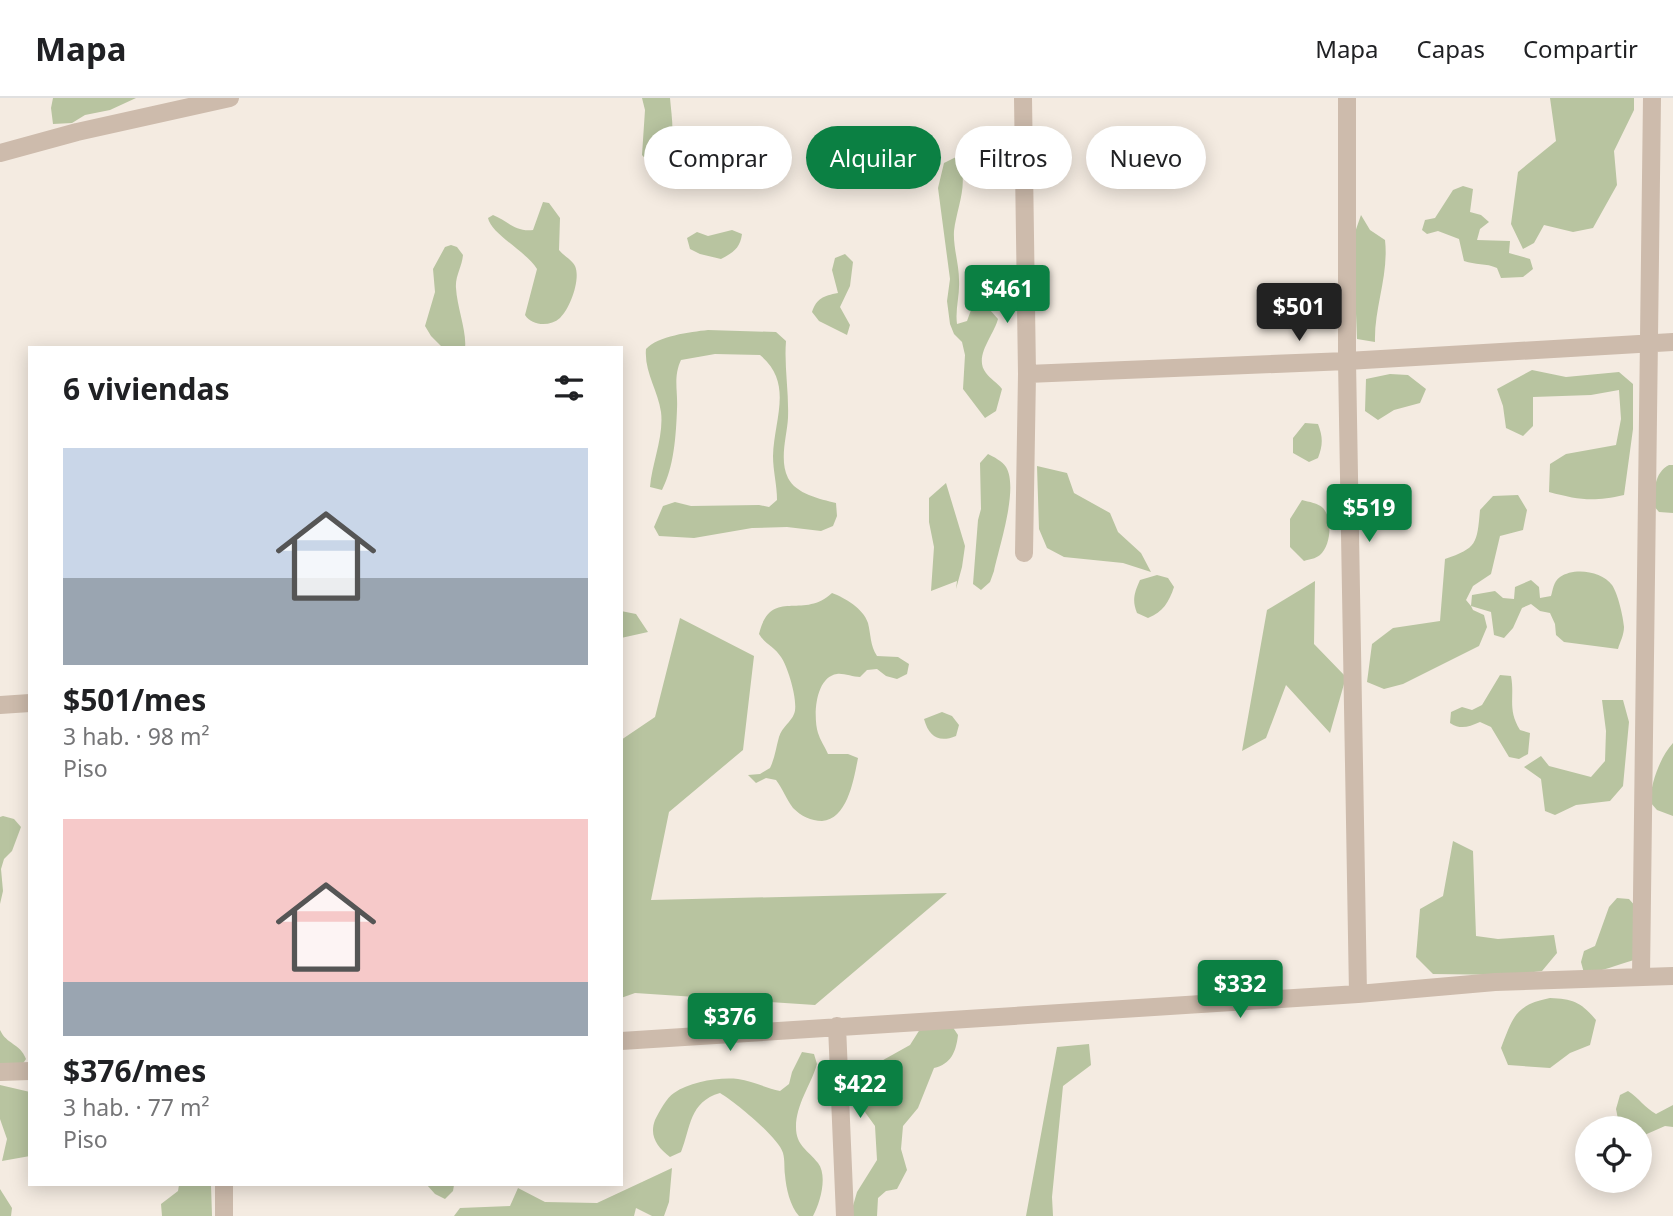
<!DOCTYPE html>
<html lang="es">
<meta charset="utf-8">
<style>
body{margin:0;font-family:"Noto Sans",sans-serif;background:#f6f6f6;color:#202124;height:100vh;display:flex;flex-direction:column;font-size:26px;white-space:nowrap}
*{box-sizing:border-box;margin:0}
p{font-size:23px;color:#757577}
.icon{flex:none;width:38px;height:38px;fill:none;stroke:currentColor;stroke-width:2;stroke-linecap:round;stroke-linejoin:round}
.map{position:relative;flex:1;overflow:hidden}
.details{position:absolute;left:28px;top:248px;width:595px;height:840px;display:flex;flex-direction:column;background:#fff;border-radius:0px;box-shadow:0 4px 18px #0003}
.details>*{flex:none}
.hud{position:absolute;left:644px;top:28px;width:665px;height:63px;display:flex;gap:14px}
.controls{position:absolute;left:1575px;top:1018px;display:grid;gap:14px}
.controls a{display:grid;place-items:center;width:77px;height:77px;border-radius:50%;background:#fff;box-shadow:0 4px 18px #0003;font-size:35px}
.price{position:absolute;translate:-50% -60px;padding:0 16px;border-radius:7px;background:#0b8043;color:#fff;font-size:23px;line-height:46px;filter:drop-shadow(0 2px 4px #0008)}
.price::after{content:'';position:absolute;left:50%;top:42px;width:21px;height:16px;margin-left:-10px;background:inherit;clip-path:polygon(0 0,100% 0,50% 100%)}
.price.on{background:#222;color:#fff}
ul{padding:0;list-style:none}
li{display:grid;align-content:center;gap:14px;height:371px;padding:0 35px}
li span{display:grid;place-items:center;height:217px;border-radius:0px;color:#555}
li>.icon{margin-inline-start:auto}
span .icon{width:126px;height:126px;fill:#fffc;stroke-width:1}
li b{font-size:30px}
h2{display:flex;justify-content:space-between;align-items:center;height:84px;padding:0 35px;font-size:30px}
.pill{padding:0 24px;border-radius:32px;background:#fff;box-shadow:0 4px 18px #0003;font-size:24px;line-height:63px}
.pill.on{background:#0b8043;color:#fff}
header{display:flex;align-items:center;gap:42px;box-sizing:border-box;height:98px;padding:0 35px;background:#fff;border-bottom:2px solid #e0e0e0}
header strong{font-size:33px}
nav{display:flex;gap:38px;margin-inline-start:auto;font-size:24px}
.map>svg:first-child{display:block}
.green{fill:#b8c4a0}
.lines{fill:none;stroke-linecap:round;stroke-linejoin:round}
.minor{stroke:#cdbbac;stroke-width:18}
</style>
<header>
<strong>Mapa</strong>
<nav><a>Mapa</a><a>Capas</a><a>Compartir</a></nav>
</header>
<div class="map">
<svg width="1673" height="1118" viewBox="0 0 1673 1118">
<rect width="100%" height="100%" fill="#f4ebe1"/>
<path class="green" d="M53,0H136L110,12L85,17L72,25L53,26L51,10Z
M642,0H670C672,24 678,51 659,69L649,65L642,57L645,12Z
M1550,0H1634V12L1614,53L1617,87L1593,130L1573,134L1544,127L1534,145L1523,151L1511,126L1518,74L1556,43Z
M956,59C971,82 957,108 954,133C953,149 959,166 959,182C960,197 955,211 957,226L967,223L971,212H990L998,221C994,237 973,259 986,275C990,281 997,284 1002,291L996,313L985,320L963,291L965,257L962,244L954,236L950,226L947,203L950,181L938,90L944,65Z
M1463,88L1473,91L1470,114L1481,117L1489,124L1480,131L1477,142L1510,143L1509,155L1530,161L1533,171L1523,179L1501,180L1497,170C1486,165 1475,167 1464,163L1459,141L1438,133L1427,136L1422,132L1425,122L1435,120L1453,92Z
M543,104L549,105L560,120L559,152C564,158 572,162 575,168C581,181 570,211 560,220C550,229 532,228 525,217L537,171C527,154 491,136 488,120L493,117C508,123 515,134 533,132Z
M1361,117L1370,132L1385,142C1389,177 1374,210 1375,244L1357,241L1353,140Z
M732,132L742,136C740,150 734,154 721,161L700,156L690,151L687,140L697,134L708,138Z
M451,147L457,149L463,157C462,169 455,178 456,190C457,209 467,234 465,250H443L431,238L425,228L435,194L433,171L445,149Z
M845,156L853,164L850,188L840,209L850,227L847,237L819,223L812,214C817,200 823,198 838,195L832,172L835,160Z
M708,232L776,234L786,243C784,268 789,294 788,320C787,338 779,362 788,380C796,396 820,401 836,405L837,418L833,428L821,433L787,429L752,430L694,440L659,438L654,429L663,408L675,404L691,408L759,407L769,409L777,402C777,387 773,373 773,358C774,321 794,285 760,257L715,256L681,262C673,279 678,293 677,311C676,338 674,369 662,392L650,389C652,365 664,338 661,314C658,292 644,274 646,251C658,238 690,234 708,232Z
M1532,272L1566,279L1619,274L1633,286V331L1624,397C1593,404 1579,402 1549,394L1550,366L1566,356L1616,347L1621,321L1619,292L1591,297L1533,299V328L1523,338L1506,330L1503,308L1497,291Z
M1390,276L1408,277L1426,291L1420,305L1394,312L1378,322L1365,313L1366,281Z
M1305,325L1318,326C1323,339 1323,347 1318,360L1309,364L1293,355V340Z
M988,356C994,359 1002,363 1006,369C1019,390 999,449 994,473L990,484L981,492L973,486L978,422L981,411L980,365Z
M1669,367H1673V415L1659,414L1653,407C1655,391 1654,375 1669,367Z
M1037,368L1067,375L1074,395L1110,415L1118,434L1141,455L1151,474L1123,465L1064,459L1047,450L1039,431Z
M946,385L965,448L962,469L956,491L957,483L931,493L934,449L929,424V400Z
M1378,392L1397,393L1405,403L1388,426L1376,431L1367,421L1365,406Z
M1518,397L1527,412L1523,432L1500,438L1491,476L1473,488L1466,502L1471,508L1472,497L1495,493L1503,500L1514,501L1515,489L1531,482L1539,489L1540,500L1551,498C1553,492 1553,484 1560,479C1574,469 1602,473 1612,487C1618,496 1623,518 1624,529C1624,537 1620,544 1618,551L1564,544L1556,537L1555,526L1550,515L1540,513L1531,506L1522,510L1513,530L1504,540L1494,537L1491,514L1471,508L1473,512L1484,517L1487,529L1479,548L1403,586L1384,591L1367,584L1372,546L1393,530L1440,523L1445,461C1477,450 1477,446 1480,412L1493,398Z
M1302,402C1309,404 1318,405 1323,410C1333,421 1331,447 1320,457C1315,461 1310,461 1304,463L1290,449V421Z
M1157,477L1168,480L1174,489C1169,504 1163,514 1148,520L1137,515C1132,503 1134,495 1140,482Z
M1315,483L1314,546L1346,579L1330,635L1286,587L1266,640L1242,653L1267,512Z
M832,495C845,500 863,510 868,525C871,537 870,547 877,558L898,559L909,566L907,576L897,581L886,578L877,571L867,572L860,579C853,579 843,575 837,576C815,579 813,619 818,635C820,642 825,649 828,656H848L858,660C854,680 848,721 822,723C811,723 801,718 793,710C786,701 783,691 776,682L766,680L756,685L748,677L760,676L770,670C775,660 776,649 779,639C782,629 791,624 794,616C799,605 788,569 781,559C775,549 765,546 759,536C771,488 802,523 832,495Z
M621,513L636,516L648,534L621,540Z
M680,520L754,558L743,652L669,714L651,802L947,795L815,907L635,895L621,900V642L655,619Z
M1500,577L1511,578C1515,599 1507,611 1520,632L1530,635L1528,656L1519,661L1509,659L1491,629L1480,624C1468,629 1461,632 1450,625L1451,614L1462,609L1472,612L1482,607Z
M1602,602H1623L1629,624L1623,688L1610,703L1576,707L1555,717L1545,713L1541,681L1524,669L1541,658L1549,668L1591,679L1605,663L1606,633Z
M942,614L952,618L959,627L956,638C939,645 929,639 924,621Z
M1673,645V718L1657,712L1650,704C1651,685 1660,659 1673,645Z
M3,718L14,721L21,729L12,753L4,761L1,771L3,793L0,806V719Z
M1453,743L1473,753L1476,838L1498,841L1554,837L1557,855L1542,873L1510,877L1433,876L1416,859L1420,811L1443,798Z
M1617,800L1629,801L1637,810L1634,862C1616,867 1602,874 1584,875L1581,864L1584,853L1595,848L1609,809Z
M1550,900C1573,901 1581,904 1596,922L1590,947L1570,955L1550,970L1508,967L1501,950C1513,919 1515,907 1550,900Z
M922,928H952L958,937C956,954 951,966 934,970L918,1010L903,1028L901,1051L907,1072L897,1091L886,1093L878,1100L877,1118H850L857,1094L877,1062L875,1028L862,1010L866,987L876,966L910,947Z
M0,932C7,947 20,945 26,961L20,970L0,975Z
M1089,946L1091,967L1063,988L1052,1099L1053,1118H1026L1057,949Z
M802,954L814,956L817,966C811,987 796,1006 796,1029C796,1048 808,1052 818,1065C828,1078 820,1105 813,1118H799C790,1108 786,1090 785,1077C784,1070 785,1062 783,1055C778,1039 735,1004 720,995C689,1004 691,1029 681,1054L670,1059C657,1049 649,1038 655,1022C659,1014 667,999 674,995C690,984 718,979 738,981C752,983 766,990 780,993L789,986L792,974Z
M0,987L30,994V1058L2,1063L7,1041L0,1021Z
M1628,993C1639,1000 1645,1010 1656,1016L1673,1007V1029L1665,1028L1640,1039V1031H1620L1616,1011L1620,997Z
M672,1070L669,1104L664,1118H652L636,1110L634,1118H454L460,1110L510,1108L518,1090L545,1104L597,1105Z
M179,1087H211L212,1118H162L161,1106L178,1093Z
M427,1087H454L453,1093L445,1101L435,1096Z
M0,1091L12,1110L11,1118H0Z"/>
<g class="lines">
<path class="minor" d="M1023,0L1027,276L1024,455
M0,55L77,34L230,0
M1027,276L1347,263V0
M0,607L30,605
M1641,878L1652,0
M1358,896L1347,263L1673,244
M837,928L845,1118
M621,943L1358,896L1495,884L1673,878
M0,974L30,973
M224,1087V1118"/>
</g>
</svg>
<div class="controls">
<a><svg class="icon" aria-label="locate" viewBox="0 0 24 24"><circle cx="12" cy="12" r="6"/><path d="M12 2v4M12 18v4M2 12h4M18 12h4"/></svg></a>
</div>
<b class="price" style="left:1007px;top:227px">$461</b>
<b class="price on" style="left:1299px;top:245px">$501</b>
<b class="price" style="left:1369px;top:446px">$519</b>
<b class="price" style="left:1240px;top:922px">$332</b>
<b class="price" style="left:730px;top:955px">$376</b>
<b class="price" style="left:860px;top:1022px">$422</b>
<div class="hud">
<a class="pill">Comprar</a>
<a class="pill on">Alquilar</a>
<a class="pill">Filtros</a>
<a class="pill">Nuevo</a>
</div>
<section class="details">
<h2>6 viviendas<svg class="icon" aria-label="filters" viewBox="0 0 24 24"><path d="M4 7h16M4 17h16"/><circle cx="9" cy="7" r="2"/><circle cx="15" cy="17" r="2"/></svg></h2>
<ul>
<li><span style="background:linear-gradient(#c9d6e8 60%,#9aa5b1 0)"><svg class="icon" aria-label="home" viewBox="0 0 24 24"><path d="M3 11l9-7 9 7M6 9v11h12V9"/></svg></span><div><b>$501/mes</b><p>3 hab. · 98 m²</p><p>Piso</p></div></li>
<li><span style="background:linear-gradient(#f6c9c9 75%,#9aa5b1 0)"><svg class="icon" aria-label="home" viewBox="0 0 24 24"><path d="M3 11l9-7 9 7M6 9v11h12V9"/></svg></span><div><b>$376/mes</b><p>3 hab. · 77 m²</p><p>Piso</p></div></li>
</ul>
</section>
</div>
